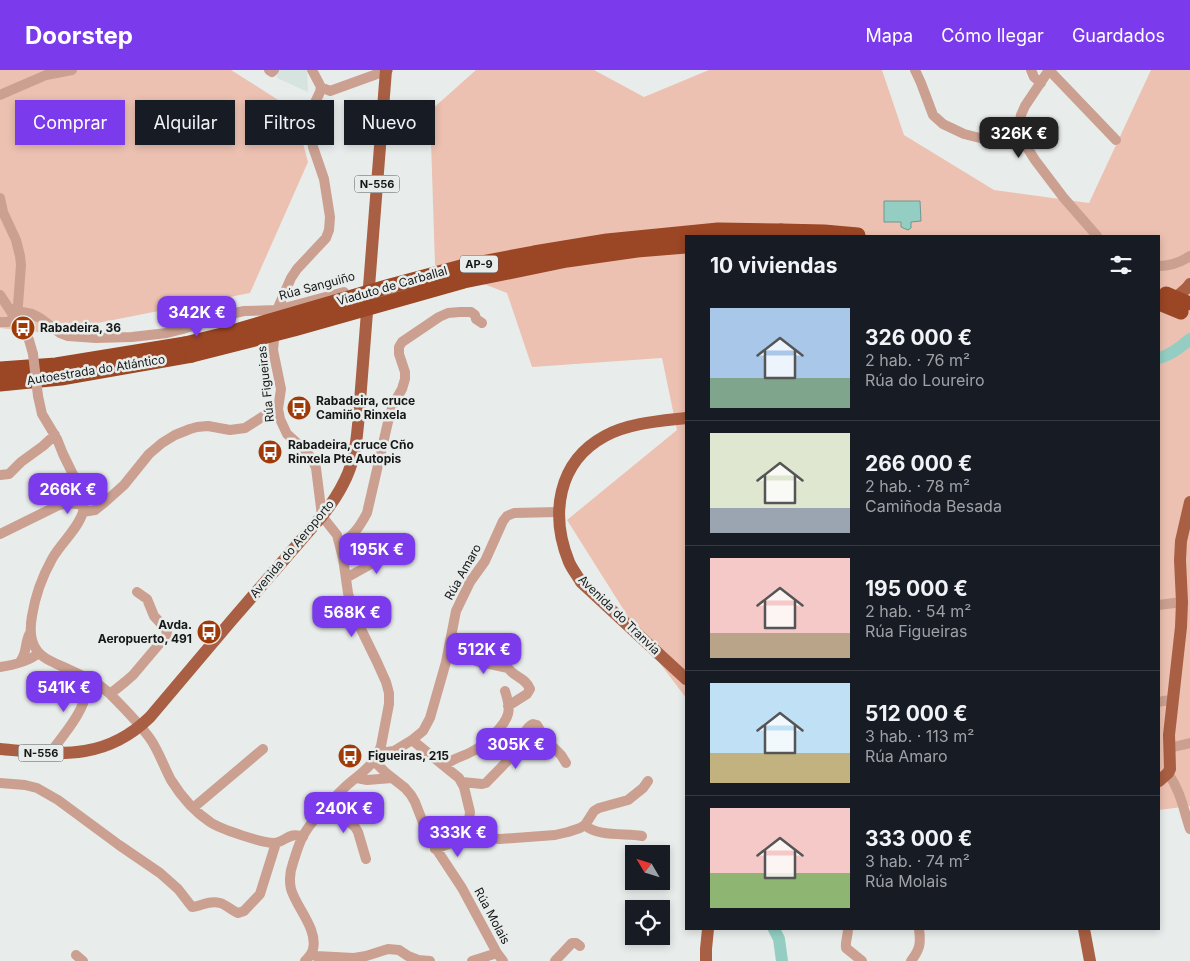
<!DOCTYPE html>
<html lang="es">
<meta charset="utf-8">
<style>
body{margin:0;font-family:Inter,sans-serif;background:#20242c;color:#f1f3f6;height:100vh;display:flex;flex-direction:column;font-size:19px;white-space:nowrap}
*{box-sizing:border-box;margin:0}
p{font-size:16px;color:#9ea1a6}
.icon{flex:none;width:28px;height:28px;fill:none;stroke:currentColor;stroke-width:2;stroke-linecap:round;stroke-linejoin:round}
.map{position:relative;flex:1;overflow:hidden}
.details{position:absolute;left:685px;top:165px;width:475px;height:695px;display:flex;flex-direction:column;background:#171b24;border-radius:0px;box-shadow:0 2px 8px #0003}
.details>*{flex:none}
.hud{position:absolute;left:15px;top:30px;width:475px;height:45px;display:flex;gap:10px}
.needle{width:32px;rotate:308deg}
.fabs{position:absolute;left:625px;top:775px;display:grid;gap:10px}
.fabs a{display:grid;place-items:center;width:45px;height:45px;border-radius:0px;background:#171b24;box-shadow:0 2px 8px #0003;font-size:25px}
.price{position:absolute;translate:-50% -42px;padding:0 11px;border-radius:10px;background:#7c3aed;color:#fff;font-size:16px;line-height:32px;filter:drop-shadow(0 1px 2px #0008)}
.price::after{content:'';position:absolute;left:50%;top:30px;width:15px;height:11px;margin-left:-8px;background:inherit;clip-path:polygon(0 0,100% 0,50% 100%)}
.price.active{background:#222;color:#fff}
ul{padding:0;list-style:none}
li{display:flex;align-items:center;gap:15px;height:125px;padding:0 25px}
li+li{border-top:1px solid #363941}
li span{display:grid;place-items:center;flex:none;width:140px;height:100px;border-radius:0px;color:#555}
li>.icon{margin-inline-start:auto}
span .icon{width:60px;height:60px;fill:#fffc;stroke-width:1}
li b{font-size:21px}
h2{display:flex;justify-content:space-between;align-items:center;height:60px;padding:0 25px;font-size:21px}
.tag{padding:0 18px;border-radius:0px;background:#171b24;box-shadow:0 2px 8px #0003;font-size:18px;line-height:45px}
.tag.active{background:#7c3aed;color:#fff}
header{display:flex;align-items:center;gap:30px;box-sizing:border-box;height:70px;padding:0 25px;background:#7c3aed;color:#fff}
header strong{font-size:24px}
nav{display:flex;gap:28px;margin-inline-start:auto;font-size:18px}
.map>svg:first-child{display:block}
.built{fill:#d6e4e0}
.green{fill:#ecc1b1}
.water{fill:#94cec2;stroke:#6e978f}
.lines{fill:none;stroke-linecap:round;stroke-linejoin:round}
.river{stroke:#94cec2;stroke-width:12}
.minor{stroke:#cba091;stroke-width:10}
.major{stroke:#a95f43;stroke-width:12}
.highway{stroke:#9b4624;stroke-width:15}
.minor-bridge{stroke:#cba091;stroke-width:10}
.highway-bridge{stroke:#9b4624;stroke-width:15}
.labels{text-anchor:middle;stroke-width:5;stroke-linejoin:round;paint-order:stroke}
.shield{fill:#e8edeb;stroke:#555757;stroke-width:1}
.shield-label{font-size:11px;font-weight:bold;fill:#161717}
.street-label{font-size:12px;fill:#161717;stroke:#e8edeb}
.poi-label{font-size:12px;font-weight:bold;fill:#161717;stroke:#e8edeb;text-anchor:start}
</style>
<header>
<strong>Doorstep</strong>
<nav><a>Mapa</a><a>Cómo llegar</a><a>Guardados</a></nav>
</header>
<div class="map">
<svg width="1190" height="891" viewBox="0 0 1190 891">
<rect width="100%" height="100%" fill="#e8edeb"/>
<path class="built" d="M276,0H307L308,22L277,8Z"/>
<path class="green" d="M0,0H231L294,40L308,92L250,223L47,263L0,258Z
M476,0H594L644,27L709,0H882L904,65L994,120L1089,133L1151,0H1190V736L1159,740V166H686V628L644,572L567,450L677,360L662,288L532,297L507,223L435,195L430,41Z"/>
<path class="water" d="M884,131H920L921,151L911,152V158L908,160L901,157V152H884Z"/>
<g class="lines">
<path class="river" d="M1159,288C1171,285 1181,277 1190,269
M774,859L779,869L782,891"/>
<path class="minor" d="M269,0L272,2L274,0
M312,0L321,17L330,21L388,0
M915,0L921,13L933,45L943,54L964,64L984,69L997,66L1013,55L1019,56
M1031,0L1034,7L1041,13
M0,25L46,5L72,0
M0,128L3,142L16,170L20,186L21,195L18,235L15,239L11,242
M1097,166L1063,127L1035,90L1021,68L1019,56L1021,45L1025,36L1049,0L1116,70
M1159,196C1170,196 1181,192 1190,186
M0,225L26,264L29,270L33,284
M0,252H8L22,242L32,244L40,248L60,263L68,266L96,268L132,267L167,263L183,259L222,246L244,241L277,240L344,222
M38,326L42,344L57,369L63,384L82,423C84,429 85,436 83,442C78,459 60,474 52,489C42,507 35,527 32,546C30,557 30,570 36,579C43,590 58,594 68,599C83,606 98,612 110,624C124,638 140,654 151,670C159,682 164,697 171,710C181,726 195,742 210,752C220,759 262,773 274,773C286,772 289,761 303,767
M0,405L9,404L21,392L43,376L55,365
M83,442L95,440L105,432L124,415L149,384L162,373L175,365L190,359L197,357L208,356L230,360L245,358L270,342L278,339
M0,464L59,435L68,433L84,435
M340,474C353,467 360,456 367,443L388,352L393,335L402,319L405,309V302L399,284V277L402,272L439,247L448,243L460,242H471L475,245L476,249L482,253
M346,508L389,484L398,481
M1159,535L1182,532
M451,569C465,575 465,583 476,591L508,598C514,607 526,608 530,619L527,624L508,636
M20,592C28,581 24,574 30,563
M0,597C14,595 28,592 39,583
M110,624L125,612L133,605L166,566L167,562L165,558L154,546L147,529L137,522
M1159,632L1163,631L1172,630
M412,670L459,708L464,717L470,742L467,767
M1169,678L1190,673
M50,683C60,669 90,636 85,617C83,612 78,609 75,605
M379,683L394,681L412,670L423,661L430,648L446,592L456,541L470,512L485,491L503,451L507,446L514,443L558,442
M374,691L386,703L405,718L411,725L415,732L429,768L462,818L497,883L503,891
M444,696C451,689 462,687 471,682C483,677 505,656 508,644C510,637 507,627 505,621
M1168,703C1181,722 1183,738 1190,759
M357,708L367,710L392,708
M462,712L482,714L486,713C496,702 508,692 516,680C522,672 523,659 533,654L537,655L546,670L561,685L566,693
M0,713L25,715L37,718L58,730L119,775L160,803L178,819L192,837C201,836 210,830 220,833C227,835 232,841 238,843L244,841L260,824L276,773
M329,735L355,757L358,762L366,789
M193,738L263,679
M585,755C597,767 626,763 642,766
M435,779L467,767L500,769L555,765L568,762L580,758L585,755L594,741L599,738L628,730L643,718L648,711
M848,859C848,866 845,872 846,878L862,891
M311,884L316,886L354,888L366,886L388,879L399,880L408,886L418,890L430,891
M76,885L83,891
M305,891C309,887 312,884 313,879C318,859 296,837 291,819C289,810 290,801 293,793C296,784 298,776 302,768C311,750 330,732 344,718C358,705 375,696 381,676L389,634V623L386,612L377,592L359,555L351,534L348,523L343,488L337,465L322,446L316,398L313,391L307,382L287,364L280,349L278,339L281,319L273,280L277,240L291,208L297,199L326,168L329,160L330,147L324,109L313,77L311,64L312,39L320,22L321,17
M472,891L497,883
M555,891L572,873H576L580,876
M911,891C920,879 921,874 919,859"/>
<path class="major" d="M1170,233L1187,218L1190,214
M686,348C660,351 629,353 605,366C557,392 550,445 569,492C572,499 577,505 581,512L686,609
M0,679C58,684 104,692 150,647L232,550L322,446C338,426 351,404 355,379C357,368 358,356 359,344L386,0
M1159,711L1168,703L1170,699L1169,665L1181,557L1182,532L1180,490L1181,471L1190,432
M1084,859L1090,891
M706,891V879L708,859"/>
<path class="highway" d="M781,161L824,162L858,165
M0,299L56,295L185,274
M0,314L61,308L192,285"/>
<path class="minor-bridge" d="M33,284L38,326"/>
<path class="highway-bridge" d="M1166,224L1187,233
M1159,233L1181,242
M185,274L222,265L390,216L461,197L534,183L607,171L718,160L781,161
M192,285L294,259L464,211L567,190L637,180L686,176"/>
</g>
<defs>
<symbol id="bus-disc" viewBox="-11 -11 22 22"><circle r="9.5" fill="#9f3a09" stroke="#e8edeb"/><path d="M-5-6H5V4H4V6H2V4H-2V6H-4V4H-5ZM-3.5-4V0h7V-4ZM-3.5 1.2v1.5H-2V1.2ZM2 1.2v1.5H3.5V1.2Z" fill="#fff"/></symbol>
</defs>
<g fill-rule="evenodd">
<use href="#bus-disc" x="9" y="244" width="28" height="28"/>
<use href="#bus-disc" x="285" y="324" width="28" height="28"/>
<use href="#bus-disc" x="256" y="368" width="28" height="28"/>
<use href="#bus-disc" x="195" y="548" width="28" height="28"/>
<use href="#bus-disc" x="336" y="672" width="28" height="28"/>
</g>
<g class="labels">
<g class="shield">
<rect x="354.5" y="105.5" width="45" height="17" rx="4"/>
<rect x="460" y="185.5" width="38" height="17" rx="4"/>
<rect x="18.5" y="674.5" width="45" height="17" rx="4"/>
</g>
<g class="shield-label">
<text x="377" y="118">N-556</text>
<text x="479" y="198">AP-9</text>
<text x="41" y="687">N-556</text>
</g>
<g class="street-label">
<text transform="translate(317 216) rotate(-15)" y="4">Rúa Sanguiño</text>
<text transform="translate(392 216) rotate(-16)" y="4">Viaduto de Carballal</text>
<text transform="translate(96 300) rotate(-9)" y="4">Autoestrada do Atlántico</text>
<text transform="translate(266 314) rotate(-96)" y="4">Rúa Figueiras</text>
<text transform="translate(292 479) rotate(-50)" y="4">Avenida do Aeroporto</text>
<text transform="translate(463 502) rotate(-61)" y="4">Rúa Amaro</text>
<text transform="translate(619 545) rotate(44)" y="4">Avenida do Tranvia</text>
<text transform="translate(492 846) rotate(62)" y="4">Rúa Molais</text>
</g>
<g class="poi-label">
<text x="40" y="262">Rabadeira, 36</text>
<text x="316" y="335">Rabadeira, cruce<tspan x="316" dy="14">Camiño Rinxela</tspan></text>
<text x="288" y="379">Rabadeira, cruce Cño<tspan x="288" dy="14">Rinxela Pte Autopis</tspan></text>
<text x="192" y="559" text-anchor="end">Avda.<tspan x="192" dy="14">Aeropuerto, 491</tspan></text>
<text x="368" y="690">Figueiras, 215</text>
</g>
</g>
</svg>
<div class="fabs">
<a><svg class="needle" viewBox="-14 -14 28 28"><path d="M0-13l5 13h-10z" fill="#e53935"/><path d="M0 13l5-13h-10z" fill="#9ea1a6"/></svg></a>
<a><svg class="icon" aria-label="locate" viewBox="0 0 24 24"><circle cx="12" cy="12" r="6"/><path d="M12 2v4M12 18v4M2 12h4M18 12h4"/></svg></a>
</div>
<b class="price active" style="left:1019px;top:89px">326K €</b>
<b class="price" style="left:197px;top:268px">342K €</b>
<b class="price" style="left:68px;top:445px">266K €</b>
<b class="price" style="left:377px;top:505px">195K €</b>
<b class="price" style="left:352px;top:568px">568K €</b>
<b class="price" style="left:484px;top:605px">512K €</b>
<b class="price" style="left:64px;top:643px">541K €</b>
<b class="price" style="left:516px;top:700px">305K €</b>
<b class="price" style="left:344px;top:764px">240K €</b>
<b class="price" style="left:458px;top:788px">333K €</b>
<div class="hud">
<a class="tag active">Comprar</a>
<a class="tag">Alquilar</a>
<a class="tag">Filtros</a>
<a class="tag">Nuevo</a>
</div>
<section class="details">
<h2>10 viviendas<svg class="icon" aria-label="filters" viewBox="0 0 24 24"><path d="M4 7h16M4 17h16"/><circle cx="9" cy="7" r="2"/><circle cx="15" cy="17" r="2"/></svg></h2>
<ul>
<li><span style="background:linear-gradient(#a9c7e8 70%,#7fa58c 0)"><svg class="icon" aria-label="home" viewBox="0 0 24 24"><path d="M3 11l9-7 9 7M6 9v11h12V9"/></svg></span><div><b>326 000 €</b><p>2 hab. · 76 m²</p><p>Rúa do Loureiro</p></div></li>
<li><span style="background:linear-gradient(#dfe7d0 75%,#9aa5b1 0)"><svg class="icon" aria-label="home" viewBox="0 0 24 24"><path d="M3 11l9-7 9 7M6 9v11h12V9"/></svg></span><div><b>266 000 €</b><p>2 hab. · 78 m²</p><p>Camiñoda Besada</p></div></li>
<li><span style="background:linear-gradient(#f6c9c9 75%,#b9a48a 0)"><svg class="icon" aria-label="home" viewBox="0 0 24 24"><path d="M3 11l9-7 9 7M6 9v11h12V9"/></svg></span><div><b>195 000 €</b><p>2 hab. · 54 m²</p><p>Rúa Figueiras</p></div></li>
<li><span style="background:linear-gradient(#bfe0f5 70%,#c2b280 0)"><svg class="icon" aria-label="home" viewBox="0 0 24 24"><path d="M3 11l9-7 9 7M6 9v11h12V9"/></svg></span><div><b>512 000 €</b><p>3 hab. · 113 m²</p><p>Rúa Amaro</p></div></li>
<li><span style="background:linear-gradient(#f6c9c9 65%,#8fb573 0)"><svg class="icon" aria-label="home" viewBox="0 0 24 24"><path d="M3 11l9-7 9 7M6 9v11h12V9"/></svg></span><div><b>333 000 €</b><p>3 hab. · 74 m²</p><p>Rúa Molais</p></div></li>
</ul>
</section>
</div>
